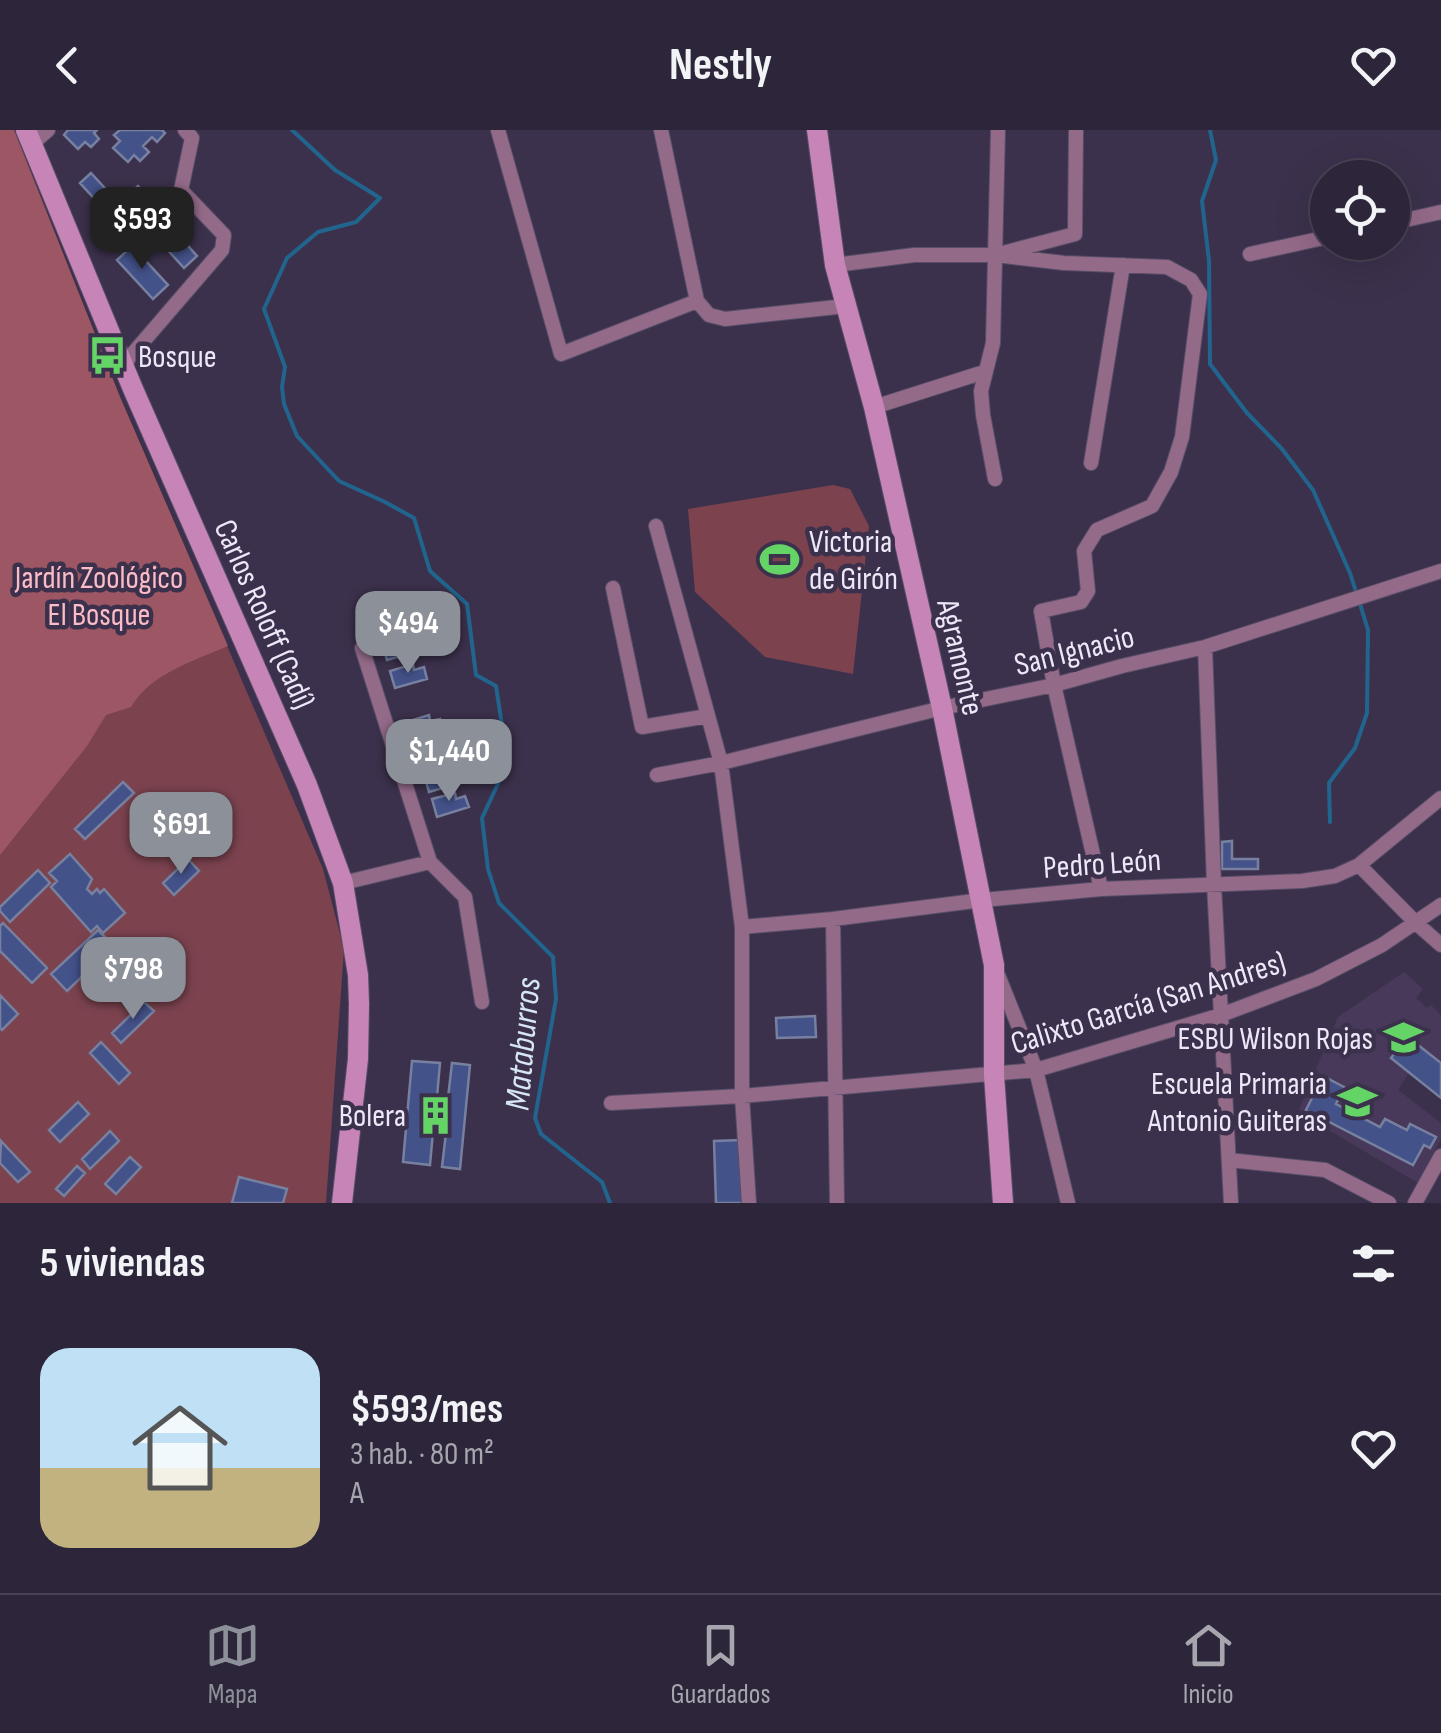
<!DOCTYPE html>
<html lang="es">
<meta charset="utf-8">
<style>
body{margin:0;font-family:"Sofia Sans Condensed",sans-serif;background:#352d41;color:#f1f3f6;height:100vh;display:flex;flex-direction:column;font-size:38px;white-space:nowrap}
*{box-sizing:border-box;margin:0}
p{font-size:32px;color:#a7a5ae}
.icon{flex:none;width:55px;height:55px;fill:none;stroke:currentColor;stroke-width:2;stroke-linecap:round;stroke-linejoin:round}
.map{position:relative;height:1073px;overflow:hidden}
.side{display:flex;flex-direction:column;background:#2d2539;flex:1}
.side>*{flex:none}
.buttons{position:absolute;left:1310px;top:30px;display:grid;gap:20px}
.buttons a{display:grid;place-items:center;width:100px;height:100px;border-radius:50%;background:#2d2539;box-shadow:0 10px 40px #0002,0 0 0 2px #484253;font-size:50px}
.price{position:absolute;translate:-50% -85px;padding:0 22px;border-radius:20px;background:#8c9099;color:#fff;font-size:32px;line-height:65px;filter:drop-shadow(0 2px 5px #0008)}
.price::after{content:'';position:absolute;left:50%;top:60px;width:30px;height:22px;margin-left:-15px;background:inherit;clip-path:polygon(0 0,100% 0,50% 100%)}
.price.active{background:#222;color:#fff}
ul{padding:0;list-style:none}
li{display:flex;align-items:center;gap:30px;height:250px;padding:0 40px}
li+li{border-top:2px solid #484253}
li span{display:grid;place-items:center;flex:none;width:280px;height:200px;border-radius:30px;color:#555}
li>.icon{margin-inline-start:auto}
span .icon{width:120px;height:120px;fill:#fffc;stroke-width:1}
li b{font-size:42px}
h2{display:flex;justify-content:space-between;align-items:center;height:120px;padding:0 40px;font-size:42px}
header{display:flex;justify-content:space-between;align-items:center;height:130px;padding:0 40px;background:#2d2539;font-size:45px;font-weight:700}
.menu{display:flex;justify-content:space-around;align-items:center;height:140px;border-top:2px solid #484253;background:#2d2539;font-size:28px;color:#a7a5ae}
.menu a{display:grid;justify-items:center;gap:5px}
.menu .active{color:#8c9099}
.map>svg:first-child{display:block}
.built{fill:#48395a}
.green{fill:#7c434f}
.forest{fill:#9c5664}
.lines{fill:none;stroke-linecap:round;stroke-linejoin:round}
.stream{stroke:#21658e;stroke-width:4}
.building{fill:#44528a;stroke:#77809f;stroke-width:2.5}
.street-casing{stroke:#584e68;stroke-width:16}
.secondary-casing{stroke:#584e68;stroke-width:22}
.street{stroke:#946a89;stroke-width:14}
.secondary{stroke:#c785b7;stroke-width:20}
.labels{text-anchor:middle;stroke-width:9;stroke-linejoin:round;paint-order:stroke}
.poi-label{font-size:32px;fill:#eee7f8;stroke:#3c314c;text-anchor:end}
.park-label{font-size:32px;fill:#fcbcc7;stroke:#3c314c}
.street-label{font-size:32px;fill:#eee7f8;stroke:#3c314c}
.water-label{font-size:35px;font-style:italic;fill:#d6e7f3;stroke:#3c314c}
</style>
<header><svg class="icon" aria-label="back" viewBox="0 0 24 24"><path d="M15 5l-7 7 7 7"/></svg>Nestly<svg class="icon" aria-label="heart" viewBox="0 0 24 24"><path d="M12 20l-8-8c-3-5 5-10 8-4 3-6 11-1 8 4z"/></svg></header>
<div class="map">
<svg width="1441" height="1073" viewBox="0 0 1441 1073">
<rect width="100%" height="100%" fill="#3c314c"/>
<path class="built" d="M1404,842L1423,859L1416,868L1427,878L1431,875L1441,885V968L1409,943L1398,960L1441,993V1009L1418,1053L1298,982L1338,887Z"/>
<path class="green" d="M0,0H14L120,267L323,739L344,819L326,1073H0Z
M833,355L850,359L869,396L853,544L765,527L695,462L688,379Z"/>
<path class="forest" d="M0,0H14L120,267L228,516C194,531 151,543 131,577L106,585L87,616L0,725Z"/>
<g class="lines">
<path class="stream" d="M292,0L335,40L380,68L356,92L318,102L287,128L264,179L285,237L282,257L284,274L297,306L339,351L385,372L414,388L430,441L467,474L476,545L496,556L503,602V643L482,688L488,739L499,773L553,827L556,869L535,988L541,1004L602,1052L610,1073
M1210,0L1216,30L1202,71L1209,131L1210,234L1247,283L1282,319L1313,360L1350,443L1357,465
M1330,692L1329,653L1355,618L1367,583L1368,500L1360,474"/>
</g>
<path class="building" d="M68,0H97L94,3L99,9L91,17L85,12L78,19L64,5Z
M120,0H162L165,3L157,12L152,7L143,16L149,22L140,31L134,25L128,32L113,18L120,11L114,5Z
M91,43L134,90L123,100L80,53Z
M138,56L172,93L162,104L127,66Z
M176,102L197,126L184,138L163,115Z
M132,116L168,155L153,169L117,130Z
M405,506L407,512L416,509L419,521L387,530L382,513Z
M413,534L414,540L424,537L427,549L395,558L390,541Z
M429,585L430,591L440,589L443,600L411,609L406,592Z
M437,611L439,617L448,614L451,626L419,635L414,618Z
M447,639L449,644L458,642L461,653L429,662L424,645Z
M123,652L134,663L85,709L75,699Z
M455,663L456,669L465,666L469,677L437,687L432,669Z
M1232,711V729H1258V739H1222V712Z
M70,724L92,749L87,759L92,764L97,759L100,763L104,759L125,783L103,803L97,796L91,802L51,757L57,751L49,743Z
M188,729L199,741L174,765L163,753Z
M38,740L50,753L10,792L0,781V777Z
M3,793L47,838L32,853L0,821V796Z
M98,800L114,816L67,861L51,844Z
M0,865L18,884L2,900L0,898Z
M144,872L154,881L121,913L112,903Z
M815,886L816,907L777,908L776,888Z
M1408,907L1441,933V968L1391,928Z
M101,912L130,943L119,954L90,923Z
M412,931L440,933L437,967L448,968L452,933L470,935L460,1039L442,1037L446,1003L433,1002L430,1035L403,1032Z
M1323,946L1344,957L1336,974L1380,997L1385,989L1407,1000L1410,994L1436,1007L1430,1018L1424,1015L1413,1035L1306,980Z
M78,972L89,984L60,1012L49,1000Z
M110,1001L119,1011L90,1039L82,1029Z
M742,1010L744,1073H716L714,1011Z
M1,1011L30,1042L18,1052L0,1033Z
M130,1027L141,1037L116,1064L105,1054Z
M77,1036L85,1043L64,1066L56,1059Z
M239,1047L287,1059L283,1073H232Z"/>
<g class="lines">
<defs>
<path id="street" d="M498,0L561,224L697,171
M661,0L697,171
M32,14L48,0
M1392,93L1441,82
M1003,123L1075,104L1076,0
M1250,124L1328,107
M835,135L914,125H996L1064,133L1167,137L1191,150L1200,164L1182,307L1171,342L1152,376L1097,400L1084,421L1088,461L1081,472L1041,481L1054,555L1101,759
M697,171L709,185L725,189L846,176
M123,235L222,120L224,105L181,60L192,8L185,0
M874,277L984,242
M1091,333L1123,135
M995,349L983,285L981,261L993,213L998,0
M656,396L721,633L742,797V966L749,1073
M613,458L642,597L708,586
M1205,517L1214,754L1231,1073
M362,518L430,732
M657,645L721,633L942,578L1054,555L1122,536L1205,517L1441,441
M1359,735L1416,793L1441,815
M343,753L430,732L465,767L482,872
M833,789L837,1073
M742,797L833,789L982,770L1101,759L1302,751L1335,746L1359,735L1441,668
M998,845L1036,940L1068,1073
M611,973L742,966L1036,940L1221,885L1316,849L1382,815L1441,775
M1229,1030L1325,1040L1389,1073
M1415,1073L1441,1026"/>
<path id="secondary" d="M26,0L133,259L307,655L343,753L358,845L359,874L358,929L342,1073
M817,0L835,135L874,277L942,578L994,835V945L1003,1073"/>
</defs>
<use href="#street" class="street-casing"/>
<use href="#secondary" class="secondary-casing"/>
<use href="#street" class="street"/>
<use href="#secondary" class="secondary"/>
</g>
<defs>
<symbol id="bus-bare" viewBox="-9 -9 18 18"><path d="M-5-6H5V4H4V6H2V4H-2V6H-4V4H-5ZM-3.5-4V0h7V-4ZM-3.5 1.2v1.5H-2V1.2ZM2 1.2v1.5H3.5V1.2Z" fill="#65d467" stroke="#3c314c" stroke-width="2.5" paint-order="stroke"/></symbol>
<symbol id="stadium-bare" viewBox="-9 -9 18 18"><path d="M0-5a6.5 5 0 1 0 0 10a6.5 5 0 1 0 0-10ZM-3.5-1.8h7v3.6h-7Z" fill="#65d467" stroke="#3c314c" stroke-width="2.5" paint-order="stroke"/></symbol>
<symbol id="school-bare" viewBox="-9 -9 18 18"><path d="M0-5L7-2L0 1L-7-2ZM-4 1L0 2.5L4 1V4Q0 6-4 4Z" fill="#65d467" stroke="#3c314c" stroke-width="2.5" paint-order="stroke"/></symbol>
<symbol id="building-bare" viewBox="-9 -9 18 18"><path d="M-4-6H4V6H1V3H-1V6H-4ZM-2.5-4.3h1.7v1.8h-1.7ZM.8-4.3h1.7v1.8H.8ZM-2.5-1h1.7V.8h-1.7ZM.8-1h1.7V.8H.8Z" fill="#65d467" stroke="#3c314c" stroke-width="2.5" paint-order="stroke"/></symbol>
</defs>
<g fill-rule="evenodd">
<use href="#bus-bare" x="80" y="198" width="55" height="55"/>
<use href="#stadium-bare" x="752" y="402" width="55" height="55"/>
<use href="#school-bare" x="1376" y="880" width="55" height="55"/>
<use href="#school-bare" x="1330" y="944" width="55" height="55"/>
<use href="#building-bare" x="408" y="958" width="55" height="55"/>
</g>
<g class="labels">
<g class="poi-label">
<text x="138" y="237" text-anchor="start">Bosque</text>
<text x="809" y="422" text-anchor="start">Victoria<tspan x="809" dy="37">de Girón</tspan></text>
<text x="1373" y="919">ESBU Wilson Rojas</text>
<text x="1327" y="964">Escuela Primaria<tspan x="1327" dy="37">Antonio Guiteras</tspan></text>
<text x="406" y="996">Bolera</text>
</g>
<g class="park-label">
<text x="99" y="458">Jardín Zoológico<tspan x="99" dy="37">El Bosque</tspan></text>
</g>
<g class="street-label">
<text transform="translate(265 484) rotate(66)" y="11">Carlos Roloff (Cadí)</text>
<text transform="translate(1074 520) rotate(-14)" y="11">San Ignacio</text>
<text transform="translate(961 527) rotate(77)" y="11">Agramonte</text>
<text transform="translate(1102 733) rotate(-4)" y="11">Pedro León</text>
<text transform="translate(1148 872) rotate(-17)" y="11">Calixto García (San Andres)</text>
</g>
<g class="water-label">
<text transform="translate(522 914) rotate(-85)" y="12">Mataburros</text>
</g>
</g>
</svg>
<div class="buttons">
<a><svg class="icon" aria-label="locate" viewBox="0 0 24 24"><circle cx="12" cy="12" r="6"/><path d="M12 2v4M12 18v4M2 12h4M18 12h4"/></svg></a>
</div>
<b class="price active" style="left:142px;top:142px">$593</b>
<b class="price" style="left:408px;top:546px">$494</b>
<b class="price" style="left:449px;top:674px">$1,440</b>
<b class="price" style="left:181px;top:747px">$691</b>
<b class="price" style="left:133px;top:892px">$798</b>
</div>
<section class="side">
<h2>5 viviendas<svg class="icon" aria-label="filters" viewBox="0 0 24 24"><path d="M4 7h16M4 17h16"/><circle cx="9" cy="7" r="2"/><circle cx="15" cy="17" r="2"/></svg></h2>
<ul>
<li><span style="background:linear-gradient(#bfe0f5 60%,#c2b280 0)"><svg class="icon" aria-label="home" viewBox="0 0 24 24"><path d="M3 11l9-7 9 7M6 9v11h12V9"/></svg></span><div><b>$593/mes</b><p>3 hab. · 80 m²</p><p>A</p></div><svg class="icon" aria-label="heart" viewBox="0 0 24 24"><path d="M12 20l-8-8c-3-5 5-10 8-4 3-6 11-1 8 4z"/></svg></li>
</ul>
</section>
<nav class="menu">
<a class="active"><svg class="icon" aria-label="map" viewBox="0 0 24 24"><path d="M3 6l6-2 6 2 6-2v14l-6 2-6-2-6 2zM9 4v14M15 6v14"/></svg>Mapa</a>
<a><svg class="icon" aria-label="saved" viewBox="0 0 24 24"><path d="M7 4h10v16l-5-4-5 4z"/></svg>Guardados</a>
<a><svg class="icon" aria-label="home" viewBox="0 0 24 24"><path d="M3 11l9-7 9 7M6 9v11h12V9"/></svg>Inicio</a>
</nav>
